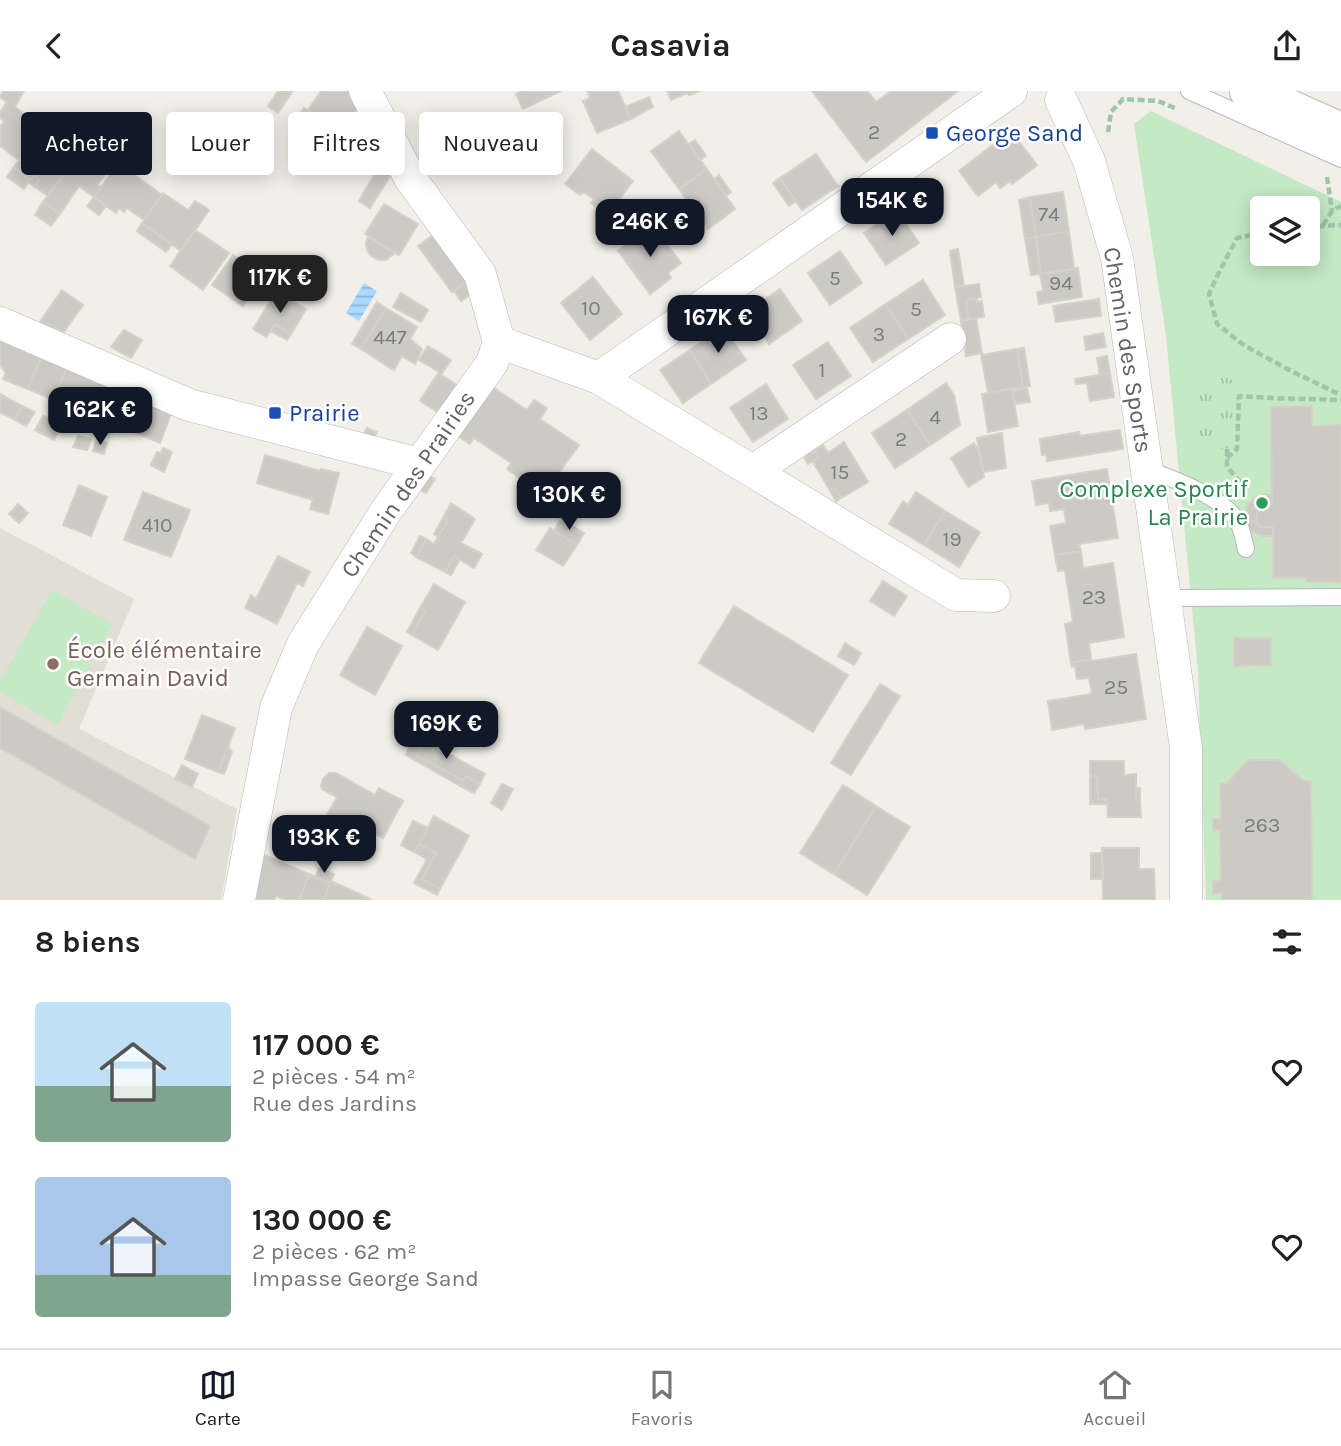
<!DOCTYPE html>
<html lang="fr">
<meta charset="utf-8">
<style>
body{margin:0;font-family:Karla,sans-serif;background:#f2f2f2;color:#222;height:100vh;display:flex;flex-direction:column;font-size:26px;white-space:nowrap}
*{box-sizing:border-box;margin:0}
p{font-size:23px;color:#767676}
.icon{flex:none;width:38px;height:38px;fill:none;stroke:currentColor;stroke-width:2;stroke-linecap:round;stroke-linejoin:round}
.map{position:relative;height:809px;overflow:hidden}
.side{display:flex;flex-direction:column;background:#fff;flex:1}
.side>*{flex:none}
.top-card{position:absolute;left:21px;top:21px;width:700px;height:63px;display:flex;gap:14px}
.buttons{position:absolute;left:1250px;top:105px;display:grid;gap:14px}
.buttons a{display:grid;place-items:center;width:70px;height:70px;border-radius:7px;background:#fff;box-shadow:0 4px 18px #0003;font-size:35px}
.price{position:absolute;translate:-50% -60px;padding:0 16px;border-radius:14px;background:#111827;color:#fff;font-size:23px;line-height:46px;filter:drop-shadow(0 2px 4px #0008)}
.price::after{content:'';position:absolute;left:50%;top:42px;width:21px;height:16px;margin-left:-10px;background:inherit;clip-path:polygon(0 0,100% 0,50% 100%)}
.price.current{background:#222;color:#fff}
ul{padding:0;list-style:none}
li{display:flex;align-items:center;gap:21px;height:175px;padding:0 35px}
li span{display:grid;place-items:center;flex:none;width:196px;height:140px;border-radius:7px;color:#555}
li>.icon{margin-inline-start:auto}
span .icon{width:84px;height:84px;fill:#fffc;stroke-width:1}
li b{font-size:30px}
h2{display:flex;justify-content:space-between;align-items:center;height:84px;padding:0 35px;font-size:30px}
.tag{padding:0 24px;border-radius:7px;background:#fff;box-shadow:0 4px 18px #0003;font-size:24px;line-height:63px}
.tag.current{background:#111827;color:#fff}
header{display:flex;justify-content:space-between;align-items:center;height:91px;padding:0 35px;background:#fff;font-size:32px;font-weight:700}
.tab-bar{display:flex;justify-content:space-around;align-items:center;height:98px;border-top:2px solid #e0e0e0;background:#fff;font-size:19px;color:#767676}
.tab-bar a{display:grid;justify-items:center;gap:4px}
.tab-bar .current{color:#111827}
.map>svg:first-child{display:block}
.education{fill:#e1ded6}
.green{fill:#c5e8c5;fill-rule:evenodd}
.park{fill:url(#park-tufts)}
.water{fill:url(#water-rules)}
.building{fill:#cccac5;stroke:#d6d1c6;stroke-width:2}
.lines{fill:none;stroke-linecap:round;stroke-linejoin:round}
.lane-casing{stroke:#b5b8bc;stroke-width:18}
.street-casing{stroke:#b5b8bc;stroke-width:33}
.secondary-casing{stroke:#b6babf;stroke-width:40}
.path{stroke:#9cc7a9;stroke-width:4.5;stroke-dasharray:7 3.5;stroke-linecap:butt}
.lane{stroke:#fff;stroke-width:16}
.street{stroke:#fff;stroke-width:32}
.secondary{stroke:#fff;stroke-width:38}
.transit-dot{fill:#1a4fb4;stroke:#fff;stroke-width:2.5}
.leisure-dot{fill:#2e9e5b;stroke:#fff;stroke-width:2.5}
.education-dot{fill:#8d6e63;stroke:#fff;stroke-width:2.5}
.labels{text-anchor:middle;stroke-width:5;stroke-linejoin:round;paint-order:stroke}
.number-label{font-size:21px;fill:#7a7d7f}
.transit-label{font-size:24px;fill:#164399;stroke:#fff;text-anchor:start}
.street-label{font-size:24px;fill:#5f6368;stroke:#fff}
.leisure-label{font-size:24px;fill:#27864d;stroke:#fff;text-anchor:end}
.education-label{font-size:24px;fill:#785e54;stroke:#fff;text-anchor:start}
</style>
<header><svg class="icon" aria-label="back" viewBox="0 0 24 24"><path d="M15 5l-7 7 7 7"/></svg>Casavia<svg class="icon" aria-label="share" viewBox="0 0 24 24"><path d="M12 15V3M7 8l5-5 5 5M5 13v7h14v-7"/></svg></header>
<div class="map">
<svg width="1341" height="809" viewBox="0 0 1341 809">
<defs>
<pattern id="park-tufts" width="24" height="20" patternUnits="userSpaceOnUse" patternTransform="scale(1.75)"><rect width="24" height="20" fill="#c5e8c5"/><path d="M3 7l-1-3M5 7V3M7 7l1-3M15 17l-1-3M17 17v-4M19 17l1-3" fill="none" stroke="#a3c0a4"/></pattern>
<pattern id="water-rules" width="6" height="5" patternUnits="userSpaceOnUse" patternTransform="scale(1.75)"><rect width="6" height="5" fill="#aadaff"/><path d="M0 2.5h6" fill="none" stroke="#8eb4d2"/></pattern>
</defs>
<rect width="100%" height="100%" fill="#f1efe8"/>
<path class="education" d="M0,437L134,508L79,638L237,718L221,809H0Z"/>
<path class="green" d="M1151,20L1341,111V809H1206L1198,580L1166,245L1134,33ZM1262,117H1307V163H1262Z
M52,499L113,533L57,634L0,601V590Z"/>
<path class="park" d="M1194,277L1235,290L1232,357L1205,359L1191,335Z"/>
<path class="water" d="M364,192L377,200L359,230L346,222Z"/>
<path class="building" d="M3,0H24L15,16L43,36L19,69L0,55V36L4,30L0,27V21L7,11L0,6Z
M278,0L292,1L278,22L268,15Z
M321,0H352L359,15L340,42L308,19Z
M522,0H561L523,18L516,3Z
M587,0H618L631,28L597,42L583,10L590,7Z
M667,0H700L689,4L687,2L671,9Z
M812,0H867L876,11L891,0H958L866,71Z
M649,6L653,16L631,28L625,16Z
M304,17L340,42L336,48L300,23Z
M362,21L368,33L363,41L353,34Z
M40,39L55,50L51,54L37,44Z
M679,40L707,78L679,98L651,60Z
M1011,40L1037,74L1012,93L1010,90L1000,97L996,91L978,105L959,80Z
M37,44L51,54L58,45L81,61L48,105L35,96L40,88L34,84L30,89L14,76Z
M376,46L393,80L370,117L359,110L374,84L359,55Z
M91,47L106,56L95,71L108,80L97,94L101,97L94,106L79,95L60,123L43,111Z
M695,49L706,65L700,69L689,53Z
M592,58L633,90L607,124L591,112L594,108L583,101L580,104L565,93Z
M816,63L838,95L802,119L780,87Z
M118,72L162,104L144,129L127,117L124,121L119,117L116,122L94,106Z
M14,76L30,89L34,84L40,88L35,96L28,91L24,98L7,86Z
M707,78L735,118L708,138L679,98Z
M719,84L731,101L726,105L714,88Z
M780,87L796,110L789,115L773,92Z
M1063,101L1069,140L1036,146L1030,106Z
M163,102L188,119L195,110L209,119L181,160L142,132Z
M94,106L106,115L99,124L87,115Z
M1030,106L1036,146L1025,148L1019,109Z
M43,111L60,123L51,135L35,124Z
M384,113L418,133L399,164L365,143Z
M897,119L919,152L886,174L864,142Z
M142,132L172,153L166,161L137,140Z
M652,134L681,172L668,182L671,187L650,203L618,160Z
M195,139L229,162L203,199L170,175Z
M1069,140L1074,178L1041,183L1036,146Z
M433,144L467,190L452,201L418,155Z
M368,146L395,162L386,169H378L370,164L367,159L366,152Z
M1036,146L1041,183L1031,184L1025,148Z
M958,158L964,195L955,196L950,160Z
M840,160L862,192L830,214L808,182Z
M233,164L263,185L243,215L212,194Z
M309,166L326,176L321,185L304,175Z
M304,175L325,188L318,199L297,186Z
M1078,177L1082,206L1039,213L1037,201L1043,200L1040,183Z
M593,186L622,223L590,249L561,212Z
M923,189L945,224L908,248L886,213Z
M467,190L471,203L461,210L454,200Z
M979,193L981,206L966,209L969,228L961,230L955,196Z
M780,198L802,230L769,253L747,220Z
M62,199L83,214L64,241L40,231Z
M276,201L306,218L291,243L275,233L266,246L253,238Z
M401,202L428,219L421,231L393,216Z
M977,207V211L982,210L984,226L969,228L966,209Z
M1099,208L1101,225L1056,231L1053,215Z
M377,211L386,217L361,258L352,253Z
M886,213L908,248L873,271L850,237Z
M386,217L417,236L410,248L422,258L415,273L402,265L394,279L361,258Z
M976,227L982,262L966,265L961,230Z
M275,233L291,243L287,249L271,240Z
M723,236L746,269L711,293L690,259Z
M124,239L142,249L131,267L111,256Z
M1103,242L1106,256L1086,259L1084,246Z
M2,247L43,264L27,298L3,288L6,282L0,274V251Z
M828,251L851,285L816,308L793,274Z
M428,255L451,269L441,284L462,297L444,325L420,310L439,281L419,269Z
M1024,257L1030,295L1023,296L1017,258Z
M1017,258L1023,296L988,302L981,264Z
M690,259L711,293L683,312L660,279Z
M43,264L68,275L53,308L27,298Z
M1107,265L1110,282L1100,284L1097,267Z
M68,275L108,292L93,325L53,308Z
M1110,282L1114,306L1090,310L1087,292L1076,293L1075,288Z
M108,292L130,302L119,335L93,325Z
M946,292L954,304L960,334L930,354L907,319Z
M766,293L788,328L753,351L730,317Z
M491,295L527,319L534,309L547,317L540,328L579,354L543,404L507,378L511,372L474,347L470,353L455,343Z
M1027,297L1030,311L1015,313L1013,300Z
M1012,298L1018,335L988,341L982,303Z
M130,302L172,320L160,352L119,335Z
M0,303L22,315L15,329L0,321Z
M22,315L35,321L26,335L15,329Z
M1312,315V335L1341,334V491H1306V487H1273V436H1261L1258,434L1256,429L1258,415L1272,413L1271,316Z
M907,319L930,354L895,377L872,342Z
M43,325L61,334L54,349L35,339Z
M367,337L377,341L373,347L363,344Z
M1120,339L1123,358L1047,370L1046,363L1042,364L1040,348L1079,341L1080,345Z
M1002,342L1006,377L983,381L977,347Z
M78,345L91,348L87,359L73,356Z
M97,349L107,352L104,363L93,360Z
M844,351L868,391L841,407L836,398L831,401L813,371L819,367L815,359L823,354L828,362Z
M974,352L980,363L984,386L968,396L951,367Z
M163,357L172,361L164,381L151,374L157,361L161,362Z
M815,359L819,367L808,373L804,366Z
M265,364L320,380L321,378L339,382L328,423L310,418L313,409L257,392Z
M1107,378L1118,447L1079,453L1081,460L1055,464L1050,435L1066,432L1064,418L1050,420L1049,412L1036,414L1032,390Z
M426,383L435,388L426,402L416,397Z
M79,394L107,406L91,445L63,434Z
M836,398L841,407L836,410L831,401Z
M143,401L190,419L171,466L124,449Z
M916,401L945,420L924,454L889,433L903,410L908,414Z
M1261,404H1272V413L1258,415L1256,429L1258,434L1261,436H1273V445H1262L1254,442L1248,436L1245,429V421L1248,413L1254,407Z
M451,412L475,428L461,452L482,463L474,477L454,465L445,481L416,466L426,448L434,453L448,429L443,427Z
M18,413L28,422L19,432L9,423Z
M945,420L980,441L959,476L924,454Z
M443,427L448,429L438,446L434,443Z
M561,428L584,442L577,454L554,439Z
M550,437L577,454L563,475L536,459Z
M420,445L426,448L416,466L411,462Z
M1081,460L1083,477L1113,472L1124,546L1089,552L1091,568L1071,572L1065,533L1073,531L1065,479L1058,480L1055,464Z
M278,465L310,481L303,495L297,492L277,533L245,517L251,504L256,508Z
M454,465L460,468L451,484L445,481Z
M883,490L907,505L894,525L870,510Z
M434,493L465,511L438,559L412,544L425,520L420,517Z
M734,515L848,584L813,641L699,572Z
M420,517L425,520L412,544L407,541Z
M367,536L402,555L375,604L340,584Z
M1234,547H1271V574L1234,575Z
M845,552L861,562L854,574L838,565Z
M1136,563L1146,628L1085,638L1084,633L1052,639L1048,610L1092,603L1089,587L1077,588L1075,575L1072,576L1071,572L1091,568L1092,570Z
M880,593L900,605L851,684L831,672Z
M0,616L210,735L195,768L0,657Z
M415,617L426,623L415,643L405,637Z
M202,624L235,637L218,681L185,668Z
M411,642L485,683L480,693L466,685L463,690L416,664L421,656L411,651L414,647L410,645Z
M411,651L421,656L416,664L463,690L460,695L406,664Z
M228,655L232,661L224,683L218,681Z
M1248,669H1279L1304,690H1311L1312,809H1222L1221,802L1213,803V790H1221L1220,739L1213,740V728H1221L1220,693H1226Z
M1090,670H1124V684L1136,683V711H1140L1141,726H1108L1107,708L1098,709L1097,685H1090Z
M182,674L198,683L192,696L175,688Z
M329,682H336L375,704L379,697L403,710L383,747L372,741L374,737L352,726L343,742L323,731L337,706L322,698L321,695L323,688Z
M466,685L480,693L474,702L460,695Z
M1090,685H1097L1098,709L1107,708L1108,713H1090Z
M502,693L513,698L502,719L491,712Z
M843,694L876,715L834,783L800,762Z
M1136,697H1140V711H1136Z
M876,715L910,736L867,804L834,783Z
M434,725L469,745L440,798L422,788L436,762L419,753Z
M352,726L374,737L372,741L350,729Z
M413,730L428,737L414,761L401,754Z
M419,753L436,762L422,788L440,798L437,804L414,792L427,768L414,761Z
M1102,757H1139V778H1154L1155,809H1103Z
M1091,762H1102L1103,788H1091Z
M262,763L309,783L299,809H285L276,805L274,809H253Z
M319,777L334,783L330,792L315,786Z
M309,783L330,792L324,809H299Z
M331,790L355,801L372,809H324Z"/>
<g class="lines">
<defs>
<path id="lane" d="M1189,0L1341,68
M1147,378C1173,388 1224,406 1238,431C1242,438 1244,450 1246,458
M1165,507L1341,506"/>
<path id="street" d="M1061,9L1089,70L1117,167L1186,657V809
M0,232L189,314L419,373
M499,251L599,287L956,504L994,505
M599,287L1011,0
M753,380L950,248
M239,809L276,617L303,553L386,420L492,272L499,251L480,183L410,87L365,0"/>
<path id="secondary" d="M1249,0L1341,41"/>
</defs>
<use href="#lane" class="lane-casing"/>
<use href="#street" class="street-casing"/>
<use href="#secondary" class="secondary-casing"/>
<path class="path" d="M1108,41L1111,21L1123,8L1158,10L1177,18
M1327,86L1332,120
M1323,134L1332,120L1341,115
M1307,136L1341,134
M1262,142L1237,147L1220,179L1209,203L1217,233L1245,255L1291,280L1341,304
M1227,358V376L1245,396L1244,407
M1227,367L1237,358L1239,305L1271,307L1341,309"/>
<use href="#lane" class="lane"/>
<use href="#street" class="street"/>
<use href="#secondary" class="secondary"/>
</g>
<g class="transit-dot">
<rect x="925" y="35" width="14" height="14" rx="3.5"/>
<rect x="268" y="315" width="14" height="14" rx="3.5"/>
</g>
<circle class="leisure-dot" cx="1262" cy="412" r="7"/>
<circle class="education-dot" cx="53" cy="573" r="7"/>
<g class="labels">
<g class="number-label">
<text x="874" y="48">2</text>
<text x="1049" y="130">74</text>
<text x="835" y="194">5</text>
<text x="1061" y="199">94</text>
<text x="591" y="224">10</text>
<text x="916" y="225">5</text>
<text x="879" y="250">3</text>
<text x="390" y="253">447</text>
<text x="822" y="286">1</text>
<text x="759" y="329">13</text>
<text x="935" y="333">4</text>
<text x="901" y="355">2</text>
<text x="840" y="388">15</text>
<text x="157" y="441">410</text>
<text x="952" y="455">19</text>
<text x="1094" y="513">23</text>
<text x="1116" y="603">25</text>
<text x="1262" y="741">263</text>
</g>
<g class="transit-label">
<text x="946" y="50">George Sand</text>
<text x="289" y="330">Prairie</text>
</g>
<g class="street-label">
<text transform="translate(1128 259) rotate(81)" y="8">Chemin des Sports</text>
<text transform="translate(408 393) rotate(-56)" y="8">Chemin des Prairies</text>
</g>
<g class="leisure-label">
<text x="1248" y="406">Complexe Sportif<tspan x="1248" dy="28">La Prairie</tspan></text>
</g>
<g class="education-label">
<text x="67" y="567">École élémentaire<tspan x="67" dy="28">Germain David</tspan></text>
</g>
</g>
</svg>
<div class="buttons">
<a><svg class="icon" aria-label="layers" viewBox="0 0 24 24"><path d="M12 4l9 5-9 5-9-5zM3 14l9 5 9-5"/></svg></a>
</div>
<b class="price" style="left:892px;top:147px">154K €</b>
<b class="price" style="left:650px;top:168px">246K €</b>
<b class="price current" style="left:280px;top:224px">117K €</b>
<b class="price" style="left:718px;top:264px">167K €</b>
<b class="price" style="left:100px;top:356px">162K €</b>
<b class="price" style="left:569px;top:441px">130K €</b>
<b class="price" style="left:446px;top:670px">169K €</b>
<b class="price" style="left:324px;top:784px">193K €</b>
<div class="top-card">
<a class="tag current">Acheter</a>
<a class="tag">Louer</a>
<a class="tag">Filtres</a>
<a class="tag">Nouveau</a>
</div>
</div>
<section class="side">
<h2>8 biens<svg class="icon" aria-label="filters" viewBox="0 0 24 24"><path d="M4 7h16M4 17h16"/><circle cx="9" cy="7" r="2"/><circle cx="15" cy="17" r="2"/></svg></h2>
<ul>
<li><span style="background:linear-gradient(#bfe0f5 60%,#7fa58c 0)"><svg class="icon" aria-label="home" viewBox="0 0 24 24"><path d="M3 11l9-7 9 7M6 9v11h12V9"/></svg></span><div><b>117 000 €</b><p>2 pièces · 54 m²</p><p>Rue des Jardins</p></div><svg class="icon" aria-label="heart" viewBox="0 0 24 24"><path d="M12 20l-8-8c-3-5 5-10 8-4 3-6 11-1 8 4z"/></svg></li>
<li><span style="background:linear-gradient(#a9c7e8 70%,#7fa58c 0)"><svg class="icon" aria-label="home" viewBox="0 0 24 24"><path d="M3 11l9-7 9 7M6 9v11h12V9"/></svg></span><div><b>130 000 €</b><p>2 pièces · 62 m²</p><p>Impasse George Sand</p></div><svg class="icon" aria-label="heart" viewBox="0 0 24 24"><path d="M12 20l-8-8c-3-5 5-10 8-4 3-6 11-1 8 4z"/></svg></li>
</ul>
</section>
<nav class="tab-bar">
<a class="current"><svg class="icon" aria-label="map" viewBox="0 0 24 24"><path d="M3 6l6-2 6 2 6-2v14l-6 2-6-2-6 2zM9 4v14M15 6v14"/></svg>Carte</a>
<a><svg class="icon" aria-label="saved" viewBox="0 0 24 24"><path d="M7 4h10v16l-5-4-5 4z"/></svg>Favoris</a>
<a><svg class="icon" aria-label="home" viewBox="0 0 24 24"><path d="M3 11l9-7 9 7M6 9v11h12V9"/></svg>Accueil</a>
</nav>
